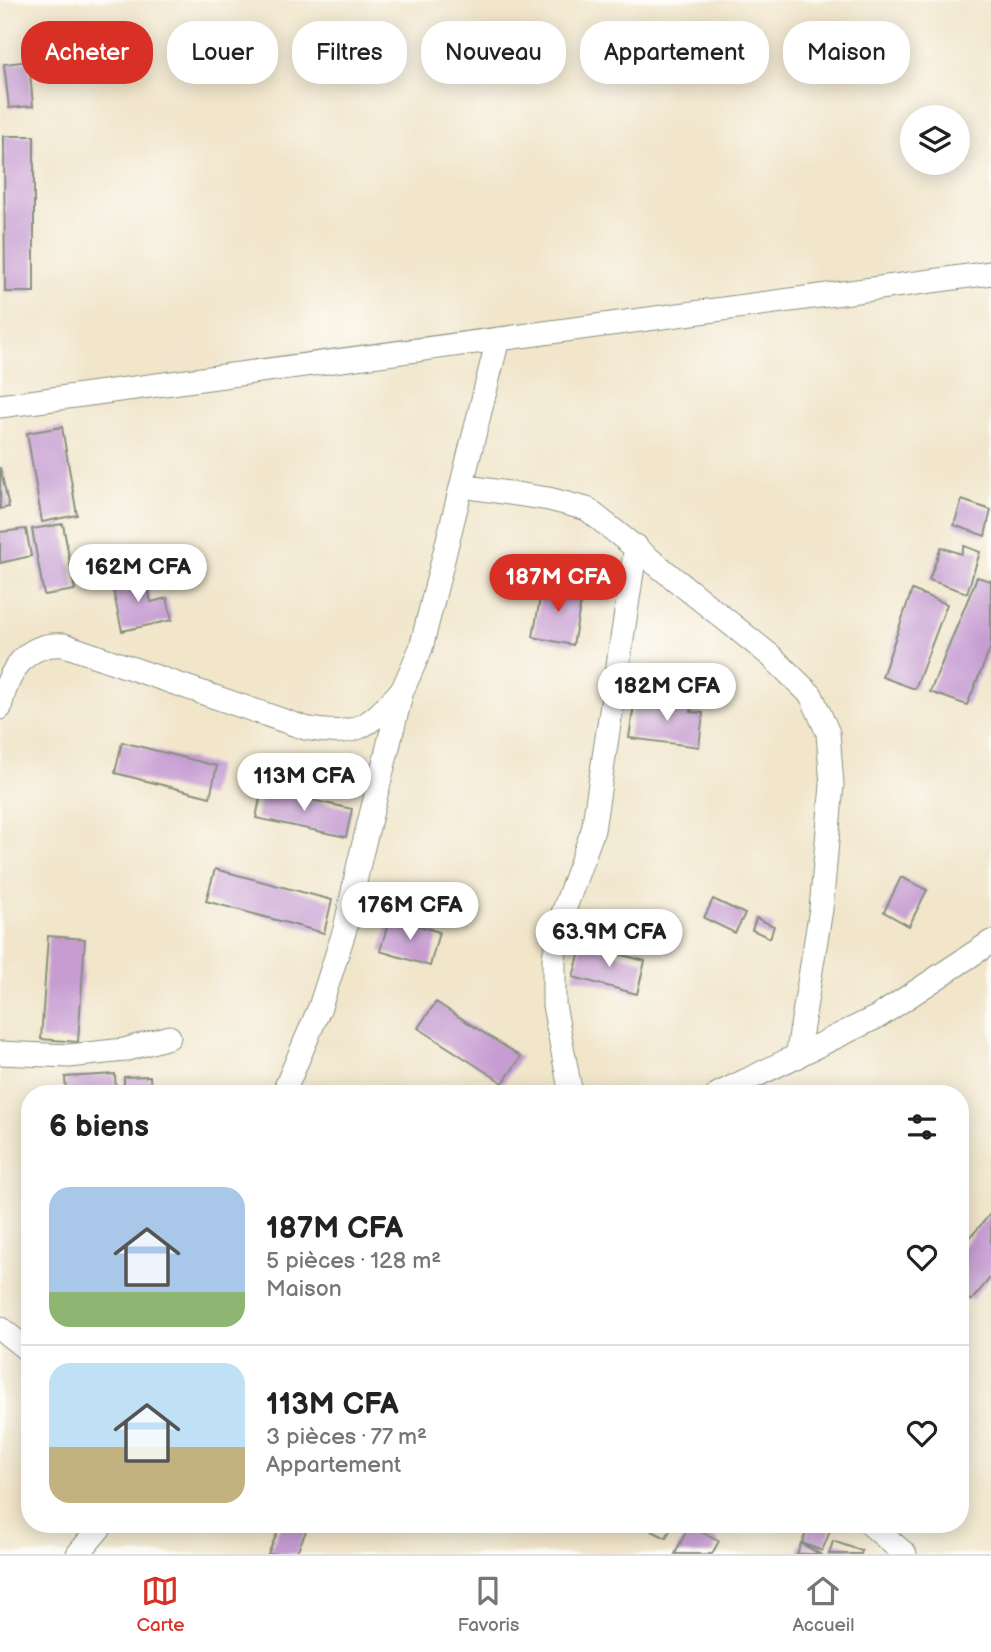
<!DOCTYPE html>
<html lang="fr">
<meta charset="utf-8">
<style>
body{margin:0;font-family:"Balsamiq Sans",sans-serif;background:#f6f6f6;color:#222;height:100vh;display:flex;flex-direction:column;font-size:26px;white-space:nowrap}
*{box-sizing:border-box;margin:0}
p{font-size:23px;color:#767676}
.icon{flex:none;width:38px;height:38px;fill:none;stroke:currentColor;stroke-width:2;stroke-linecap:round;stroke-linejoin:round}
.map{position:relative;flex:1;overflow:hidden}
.panel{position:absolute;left:21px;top:1085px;width:948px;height:448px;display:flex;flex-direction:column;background:#fff;border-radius:28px;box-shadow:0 4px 18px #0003}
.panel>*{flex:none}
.banner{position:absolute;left:21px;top:21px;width:950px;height:63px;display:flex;gap:14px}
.fabs{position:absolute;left:900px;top:105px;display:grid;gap:14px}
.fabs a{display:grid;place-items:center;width:70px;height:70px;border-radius:50%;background:#fff;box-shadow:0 4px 18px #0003;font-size:35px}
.price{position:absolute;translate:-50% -60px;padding:0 16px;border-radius:24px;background:#fff;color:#222;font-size:23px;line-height:46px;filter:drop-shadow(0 2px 4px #0008)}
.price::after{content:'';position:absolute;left:50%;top:42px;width:21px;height:16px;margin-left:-10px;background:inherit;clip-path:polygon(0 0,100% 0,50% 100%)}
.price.active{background:#d93025;color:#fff}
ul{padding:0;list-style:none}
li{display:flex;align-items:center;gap:21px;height:175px;padding:0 28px}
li+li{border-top:2px solid #e0e0e0}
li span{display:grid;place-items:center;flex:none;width:196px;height:140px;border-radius:21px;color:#555}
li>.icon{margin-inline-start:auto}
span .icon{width:84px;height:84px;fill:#fffc;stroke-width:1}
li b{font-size:30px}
h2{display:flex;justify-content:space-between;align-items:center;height:84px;padding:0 28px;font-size:30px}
.pill{padding:0 24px;border-radius:28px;background:#fff;box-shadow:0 4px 18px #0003;font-size:24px;line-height:63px}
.pill.active{background:#d93025;color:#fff}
.tabs{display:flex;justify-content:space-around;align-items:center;height:98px;border-top:2px solid #e0e0e0;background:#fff;font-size:19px;color:#767676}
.tabs a{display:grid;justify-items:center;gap:4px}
.tabs .active{color:#d93025}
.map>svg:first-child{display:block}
.building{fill:#c69cd2}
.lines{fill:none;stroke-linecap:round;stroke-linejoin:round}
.minor-casing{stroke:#88917f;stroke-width:25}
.minor{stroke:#fff;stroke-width:23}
</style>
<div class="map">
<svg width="991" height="1554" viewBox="0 0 991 1554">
<rect width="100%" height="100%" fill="#fdfcf7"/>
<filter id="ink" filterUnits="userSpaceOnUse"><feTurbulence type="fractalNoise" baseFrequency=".0143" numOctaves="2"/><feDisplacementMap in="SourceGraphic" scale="14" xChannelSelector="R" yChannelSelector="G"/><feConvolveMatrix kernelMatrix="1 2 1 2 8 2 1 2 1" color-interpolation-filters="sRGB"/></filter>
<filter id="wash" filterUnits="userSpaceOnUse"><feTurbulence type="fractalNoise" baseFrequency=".00686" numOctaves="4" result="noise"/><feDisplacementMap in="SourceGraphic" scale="28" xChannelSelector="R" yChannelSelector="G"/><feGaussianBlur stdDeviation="1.57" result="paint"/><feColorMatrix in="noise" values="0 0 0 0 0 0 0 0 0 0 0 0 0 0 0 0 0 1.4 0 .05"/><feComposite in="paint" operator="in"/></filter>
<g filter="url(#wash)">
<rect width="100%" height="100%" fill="#f1e5ca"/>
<g id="blocks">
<path class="building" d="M29,61L33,106L9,108L4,64Z
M4,136H34V292H5Z
M62,427L77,515L42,522L27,433Z
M0,467L9,507L0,509Z
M962,500L991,510L985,536L954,525Z
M63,524L75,590L44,595L32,529Z
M26,529L31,556L0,563V532Z
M964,546L980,552L967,593L929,580L941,547L961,554Z
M145,574L151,602L167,598L172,620L122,631L111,581Z
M977,577L991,581V647L967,705L930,692Z
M543,582L583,590L573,645L533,637Z
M912,590L947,604L915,689L882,677Z
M666,697L692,701L691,712L703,713L699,747L629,738L634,704L665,708Z
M122,742L217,766L210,797L115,773Z
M262,789L352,809L346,837L256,818Z
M215,869L332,900L324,933L206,901Z
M901,877L927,890L909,926L884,912Z
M713,899L745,914L735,933L704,918Z
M390,917L439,932L430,966L380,951Z
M756,918L774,926L770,938L752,930Z
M48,936L85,939L78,1042L41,1039Z
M582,944L645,961L637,994L573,977Z
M436,1002L521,1057L503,1083L418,1028Z
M115,1074L116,1094H66L65,1077Z
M150,1076L151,1094H124V1077Z
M991,1213V1277L971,1301L961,1292V1248Z
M281,1524H296L307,1529L296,1554H268Z
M638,1524H673L666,1538Z
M809,1524L832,1526L822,1551L802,1543Z
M689,1525L719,1541L712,1554H675Z
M833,1541L862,1551L861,1554H829Z
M801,1543L802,1544L820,1554H797Z"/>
</g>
</g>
<g filter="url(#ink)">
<use href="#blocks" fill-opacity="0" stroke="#88917f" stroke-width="2"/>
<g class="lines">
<defs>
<path id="minor" d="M0,406L991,273
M462,486L549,499L587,509L771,656L811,695L828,733L832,785L821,909L797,1057
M0,708C7,674 24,642 64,645L305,728C355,737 367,729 400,692
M0,1053L69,1056L124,1050L169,1037
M283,1094L320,1007L345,929L360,859L402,691L421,648L498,339
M571,1094L554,1005V957L563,913L593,830L636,546
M718,1094L879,1016L991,942
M0,1328L30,1352
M870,1524L905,1554
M78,1554L103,1524"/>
</defs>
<use href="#minor" class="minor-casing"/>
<use href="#minor" class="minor"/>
</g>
</g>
</svg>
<div class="fabs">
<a><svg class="icon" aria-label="layers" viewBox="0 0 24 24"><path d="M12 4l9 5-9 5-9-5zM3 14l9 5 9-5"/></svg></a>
</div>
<b class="price" style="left:138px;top:604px">162M CFA</b>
<b class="price active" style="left:558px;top:614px">187M CFA</b>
<b class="price" style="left:667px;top:723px">182M CFA</b>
<b class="price" style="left:304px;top:813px">113M CFA</b>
<b class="price" style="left:410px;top:942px">176M CFA</b>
<b class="price" style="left:609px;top:969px">63.9M CFA</b>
<div class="banner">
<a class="pill active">Acheter</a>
<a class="pill">Louer</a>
<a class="pill">Filtres</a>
<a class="pill">Nouveau</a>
<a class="pill">Appartement</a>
<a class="pill">Maison</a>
</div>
<section class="panel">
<h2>6 biens<svg class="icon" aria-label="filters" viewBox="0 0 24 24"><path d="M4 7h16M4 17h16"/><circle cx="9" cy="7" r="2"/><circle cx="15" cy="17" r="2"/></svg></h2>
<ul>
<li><span style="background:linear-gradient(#a9c7e8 75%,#8fb573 0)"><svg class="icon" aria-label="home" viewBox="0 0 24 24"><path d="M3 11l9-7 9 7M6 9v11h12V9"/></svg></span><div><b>187M CFA</b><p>5 pièces · 128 m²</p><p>Maison</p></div><svg class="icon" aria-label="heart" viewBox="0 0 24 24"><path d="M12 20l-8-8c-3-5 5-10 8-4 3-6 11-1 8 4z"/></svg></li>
<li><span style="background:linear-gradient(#bfe0f5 60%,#c2b280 0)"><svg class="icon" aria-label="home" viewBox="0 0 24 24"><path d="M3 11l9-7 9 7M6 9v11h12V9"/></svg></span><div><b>113M CFA</b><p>3 pièces · 77 m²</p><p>Appartement</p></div><svg class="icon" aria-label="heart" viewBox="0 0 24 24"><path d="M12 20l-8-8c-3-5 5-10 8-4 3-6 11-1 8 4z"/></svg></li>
</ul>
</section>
</div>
<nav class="tabs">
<a class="active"><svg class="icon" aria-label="map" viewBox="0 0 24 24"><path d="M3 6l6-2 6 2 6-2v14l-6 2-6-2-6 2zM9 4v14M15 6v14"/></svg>Carte</a>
<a><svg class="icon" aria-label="saved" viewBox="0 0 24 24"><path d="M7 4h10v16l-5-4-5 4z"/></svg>Favoris</a>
<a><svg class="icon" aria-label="home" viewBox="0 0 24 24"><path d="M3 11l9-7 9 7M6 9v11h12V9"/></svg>Accueil</a>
</nav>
